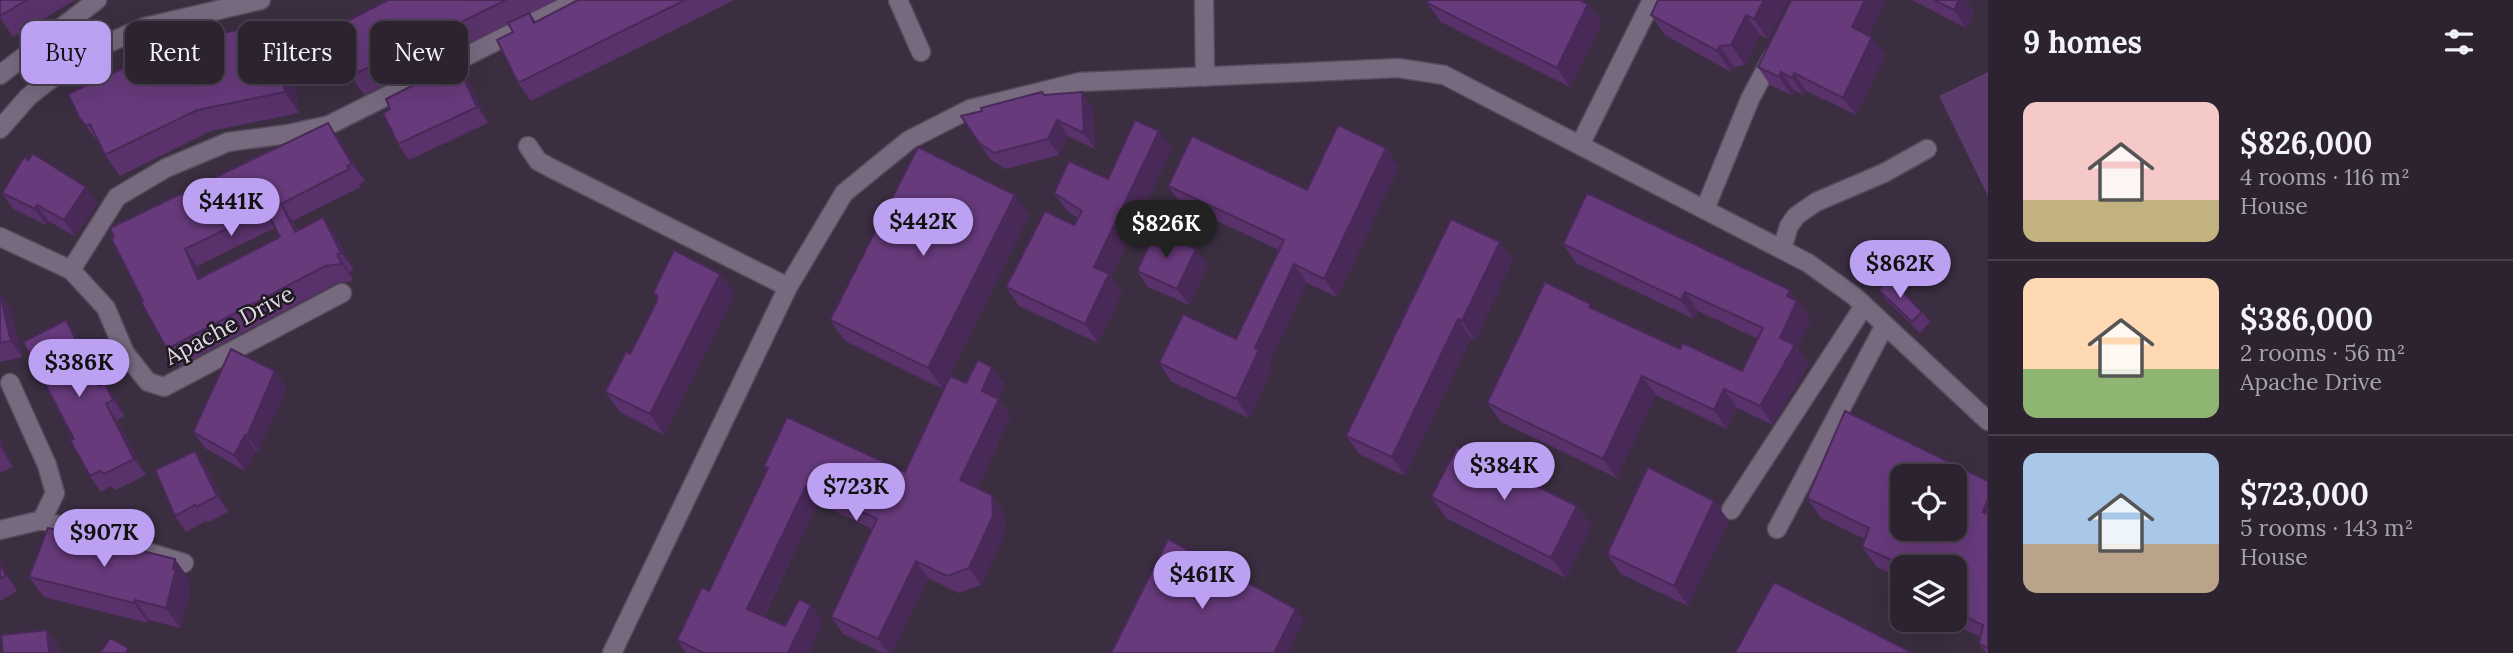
<!DOCTYPE html>
<meta charset="utf-8">
<style>
body{margin:0;font-family:Lora,serif;background:#342a38;color:#f1f3f6;height:100vh;display:flex;flex-direction:column;font-size:26px;white-space:nowrap}
*{box-sizing:border-box;margin:0}
p{font-size:23px;color:#a6a4ab}
.icon{flex:none;width:38px;height:38px;fill:none;stroke:currentColor;stroke-width:2;stroke-linecap:round;stroke-linejoin:round}
.map{position:relative;flex:1;overflow:hidden}
.panel{display:flex;flex-direction:column;background:#2c2230;width:525px}
.panel>*{flex:none}
.top-card{position:absolute;left:21px;top:21px;width:665px;height:63px;display:flex;gap:14px}
.controls{position:absolute;left:1890px;top:464px;display:grid;gap:14px}
.controls a{display:grid;place-items:center;width:77px;height:77px;border-radius:14px;background:#2c2230;box-shadow:0 7px 28px #0002,0 0 0 2px #483f4c;font-size:35px}
.price{position:absolute;translate:-50% -60px;padding:0 16px;border-radius:24px;background:#bca0f2;color:#111;font-size:23px;line-height:46px;filter:drop-shadow(0 2px 4px #0008)}
.price::after{content:'';position:absolute;left:50%;top:42px;width:21px;height:16px;margin-left:-10px;background:inherit;clip-path:polygon(0 0,100% 0,50% 100%)}
.price.current{background:#222;color:#fff}
ul{padding:0;list-style:none}
li{display:flex;align-items:center;gap:21px;height:175px;padding:0 35px}
li+li{border-top:2px solid #483f4c}
li span{display:grid;place-items:center;flex:none;width:196px;height:140px;border-radius:14px;color:#555}
li>.icon{margin-inline-start:auto}
span .icon{width:84px;height:84px;fill:#fffc;stroke-width:1}
li b{font-size:30px}
h2{display:flex;justify-content:space-between;align-items:center;height:84px;padding:0 35px;font-size:30px}
.tag{padding:0 24px;border-radius:14px;background:#2c2230;box-shadow:0 7px 28px #0002,0 0 0 2px #483f4c;font-size:24px;line-height:63px}
.tag.current{background:#bca0f2;color:#111}
main{display:flex;flex:1;min-height:0}
.map>svg:first-child{display:block}
.green{fill:#5c3b6d}
.lines{fill:none;stroke-linecap:round;stroke-linejoin:round}
.minor-casing{stroke:#564c5c;stroke-width:21}
.minor{stroke:#77697e;stroke-width:18}
.wall{fill:#59326b;fill-rule:evenodd}
.shaded-wall{fill:#482957}
.building{fill:#673a7c;stroke:#482957;stroke-width:2;fill-rule:evenodd}
.labels{text-anchor:middle;stroke-width:5;stroke-linejoin:round;paint-order:stroke}
.street-label{font-size:23px;fill:#e0d8e4;stroke:#1e1821}
</style>
<main>
<div class="map">
<svg width="1988" height="653" viewBox="0 0 1988 653">
<rect width="100%" height="100%" fill="#3a2e40"/>
<path class="green" d="M1988,72V196L1939,96Z"/>
<g class="lines">
<defs>
<path id="minor" d="M898,0L921,52
M1204,0L1205,77
M0,75L97,0
M0,129L28,97L83,54L145,27L261,0
M1580,145L1652,0
M528,146L538,161L551,168L788,287
M1705,209L1750,99L1773,56
M0,237L71,270L106,308L125,353L148,382L164,387L342,293
M1782,249L1789,226L1796,216L1816,202L1884,173L1927,149
M71,270L117,197L166,168L228,142L288,134L329,125L578,0
M10,383L47,465L55,493L42,520
M1731,510L1864,306
M1777,529L1885,325
M0,530L42,520L184,563
M612,653L788,287L844,193L909,140L970,109L1080,82L1398,68L1444,75L1808,263L1854,296L1988,421"/>
</defs>
<use href="#minor" class="minor-casing"/>
<use href="#minor" class="minor"/>
</g>
<path class="wall" d="M0,0H75L13,37L0,18Z
M388,0H557L530,13L536,22L578,0H734L531,101L518,83L513,32L508,24L364,95L351,76Z
M1658,0H1787L1788,1L1768,39L1760,35L1745,65L1734,67L1731,72L1665,35L1651,15Z
M1791,0H1886L1869,35L1872,37L1885,55L1856,115L1806,91L1804,95L1794,90L1792,95L1770,85L1758,67Z
M1912,0H1966L1974,12L1966,28Z
M1427,3L1588,4L1602,23L1570,87L1441,22Z
M270,30L289,50L299,113L211,131L120,176L105,155L101,146L79,117L147,57L151,62Z
M457,63L468,79L488,123L409,160L398,144L390,109Z
M1044,95L1093,108L1095,149L1068,136L1059,155L1005,169L990,159L961,116Z
M1159,131L1172,149L1111,277L1122,293L1098,343L1019,306L1006,287L1074,225L1078,218L1067,211L1054,193L1108,179Z
M340,140L365,181L359,184L361,187L293,221L298,230L335,234L354,270L349,272L354,281L337,283L180,366L167,349L111,238ZM275,228L280,237L202,277L197,266Z
M1386,148L1399,167L1337,297L1307,283L1269,364L1272,368L1249,418L1172,382L1159,363L1236,339L1279,250L1181,204L1168,186L1307,190Z
M2,193L98,203L75,236L48,221L46,225L13,209Z
M1015,195L1029,215L943,389L845,341L830,320Z
M1500,242L1513,260L1475,340L1471,338L1405,476L1359,454L1346,436Z
M1563,244L1790,290L1811,320L1797,348L1808,364L1773,425L1737,408L1727,429L1656,395L1617,478L1501,422L1487,403L1595,310L1680,349L1742,371L1758,339L1698,311L1694,319L1576,263Z
M1208,265L1189,305L1148,287L1137,271Z
M720,274L735,294L664,435L620,412L605,392L630,354L657,301V299L653,293Z
M1879,290L1922,312L1930,322L1920,333L1887,301Z
M0,294L11,310L22,357L0,362Z
M66,320L77,336L102,385L116,399L124,416L117,420L146,475L116,490L111,486L101,492L90,476L74,439Z
M966,383L1005,384L998,398L1011,416L977,488L992,495L1004,513L1005,533L981,585L959,593L928,578L892,653H883L843,634L831,617L872,529L818,503L764,617L785,626L811,605L823,622L809,653H686L677,640L709,591L767,470L764,466L905,472Z
M287,387L258,452L256,451L245,471L205,448L193,432Z
M0,440L13,467L0,473Z
M195,451L206,467L228,512L207,523L206,521L186,532L175,516Z
M1988,481V653H1986L1979,644L1981,637L1942,620H1955V567H1902V578L1877,567L1862,547L1865,539L1821,518L1807,498Z
M1431,497L1577,506L1592,526L1566,578L1446,518Z
M1714,501L1729,521L1688,606L1621,574L1607,554Z
M0,561L17,591L0,601Z
M29,577L190,580L188,586L191,590L180,628L149,620L148,623L44,597Z"/>
<path class="shaded-wall" d="M1764,0H1787L1788,1L1768,39L1754,19Z
M1865,0H1886L1864,45L1852,27Z
M1957,0H1966L1974,12L1966,28L1954,10Z
M1588,4L1602,23L1570,87L1557,68Z
M1746,15L1760,35L1745,65L1731,45Z
M266,25L276,40L275,29L289,50L299,113L285,92Z
M1872,37L1885,55L1856,115L1843,98Z
M1720,46L1734,67L1731,72L1717,51Z
M457,63L468,79L488,123L477,107Z
M1781,72L1794,90L1792,95L1779,77Z
M1794,73L1806,91L1804,95L1792,78Z
M1082,92L1093,108L1095,149L1084,133Z
M1057,120L1068,136L1059,155L1048,139Z
M328,123L340,140L365,181L352,164Z
M1159,131L1172,149L1111,277L1122,293L1098,343L1085,324L1094,267Z
M1386,148L1399,167L1337,297L1324,279Z
M86,187L98,203L75,236L64,220Z
M1015,195L1029,215L943,389L928,368Z
M281,204L293,221L307,249L295,232Z
M37,205L48,221L46,225L35,209Z
M323,217L335,234L354,270L341,253Z
M1500,242L1513,260L1475,340L1462,321Z
M185,249L197,266L210,296L198,279Z
M1196,249L1208,265L1189,305L1177,289Z
M337,254L349,272L354,281L342,264Z
M1294,264L1307,283L1269,364L1272,368L1249,418L1236,399L1255,348Z
M720,274L735,294L664,435L650,414Z
M1790,290L1811,320L1797,348L1808,364L1773,425L1760,406L1780,338L1787,296Z
M1685,292L1698,311L1694,319L1681,300Z
M0,294L11,310L22,357L11,341Z
M1458,319L1471,338L1405,476L1392,457Z
M66,320L77,336L110,402L99,386Z
M992,367L1005,384L994,408L982,391Z
M275,371L287,387L258,452L247,436Z
M1642,376L1656,395L1617,478L1603,459Z
M105,384L116,399L124,416L113,400Z
M1724,389L1737,408L1727,429L1714,410Z
M999,399L1011,416L972,498L960,480Z
M106,404L117,420L146,475L134,459Z
M245,435L256,451L245,471L234,455Z
M0,440L13,467L2,451L0,447Z
M195,451L206,467L228,512L217,496Z
M806,486L818,503L759,626L747,609Z
M992,495L1004,513L1005,533L981,585L969,568Z
M1988,499V520L1983,512Z
M1714,501L1729,521L1688,606L1674,586Z
M1577,506L1592,526L1566,578L1551,558Z
M175,559L190,580L188,586L191,590L180,628L166,608Z
M0,561L17,591L0,565Z
M916,561L928,578L892,653H888L878,639Z
M135,600L149,620L148,623L134,603Z
M811,605L823,622L809,653H788Z
M1296,609L1304,620L1288,653H1274Z
M47,630L59,646V653H49Z"/>
<path class="building" d="M0,0H27L0,16Z
M388,0H506L351,76L324,33Z
M578,0H685L518,83L497,40L513,32L508,23L529,13L534,23Z
M1429,0H1580L1588,4L1557,68L1427,3Z
M1658,0H1764L1754,19L1746,15L1731,45L1720,46L1717,51L1651,15Z
M1791,0H1865L1852,27L1872,37L1843,98L1794,73L1792,78L1781,72L1779,77L1758,67Z
M1934,0H1959L1954,10Z
M266,25L267,31L275,29L285,92L197,110L105,155L90,124L86,126L79,117L68,94L147,57L150,62L180,48L179,41Z
M457,63L477,107L398,144L383,113L390,109L386,99Z
M1042,92L1044,95L1082,92L1084,133L1057,120L1048,139L994,153L979,143L961,116L982,111L981,108Z
M1135,120L1159,131L1094,267L1109,274L1085,324L1006,287L1045,211L1074,225L1082,211L1054,193L1069,161L1108,179Z
M328,123L352,164L347,166L349,169L281,204L295,232L323,217L341,253L337,254L342,264L325,266L167,349L141,302L143,301L111,238L114,237L110,228ZM266,210L280,237L198,279L185,249Z
M1338,125L1386,148L1324,279L1294,264L1255,348L1259,350L1236,399L1159,363L1183,314L1236,339L1284,240L1168,186L1192,136L1307,190Z
M918,147L1015,195L928,368L830,320Z
M32,153L86,187L64,220L37,205L35,209L2,193L24,157L29,160Z
M1587,193L1790,290L1787,296L1797,301L1780,338L1795,345L1760,406L1724,389L1714,410L1642,376L1603,459L1487,403L1545,282L1591,304L1589,307L1680,349L1683,343L1742,371L1763,328L1685,292L1681,300L1563,244Z
M1451,219L1500,242L1462,321L1458,319L1392,457L1346,436Z
M1156,230L1196,249L1177,289L1137,271Z
M674,250L720,274L650,414L605,392L626,352L630,354L657,301V295L653,293Z
M1889,278L1922,312L1912,322L1879,290Z
M0,294L11,341L0,343Z
M66,320L99,386L105,384L113,400L106,404L134,459L104,474L100,471L90,476L70,440L74,439L23,342Z
M231,349L275,371L247,436L245,435L234,455L193,432Z
M978,360L992,367L982,391L999,399L960,480L992,495L993,516L969,568L947,576L916,561L878,639L831,617L877,519L806,486L747,609L785,626L799,599L811,605L788,653H704L677,640L702,587L709,591L768,468L764,466L787,417L905,472L950,376L966,383Z
M1845,411L1988,481V499L1983,512L1988,514V648L1979,644L1983,625L1955,612V567H1908L1862,547L1869,528L1807,498ZM1902,476H1955V528H1902Z
M1457,447L1577,506L1551,558L1431,497Z
M195,451L217,496L196,507L195,505L175,516L155,470Z
M1648,467L1714,501L1674,586L1607,554Z
M48,528L175,559L173,569H176L166,608L135,600L134,603L29,577Z
M1168,539L1296,609L1274,653H1111Z
M0,565L6,575L0,579Z
M1774,582L1913,653H1735Z
M47,630L49,653H3L1,635Z
M110,638L128,648L126,653H100Z"/>
<g class="labels">
<g class="street-label">
<text transform="translate(229 325) rotate(-28)" y="8">Apache Drive</text>
</g>
</g>
</svg>
<div class="controls">
<a><svg class="icon" aria-label="locate" viewBox="0 0 24 24"><circle cx="12" cy="12" r="6"/><path d="M12 2v4M12 18v4M2 12h4M18 12h4"/></svg></a>
<a><svg class="icon" aria-label="layers" viewBox="0 0 24 24"><path d="M12 4l9 5-9 5-9-5zM3 14l9 5 9-5"/></svg></a>
</div>
<b class="price" style="left:231px;top:238px">$441K</b>
<b class="price" style="left:923px;top:258px">$442K</b>
<b class="price current" style="left:1166px;top:260px">$826K</b>
<b class="price" style="left:1900px;top:300px">$862K</b>
<b class="price" style="left:79px;top:399px">$386K</b>
<b class="price" style="left:1504px;top:502px">$384K</b>
<b class="price" style="left:856px;top:523px">$723K</b>
<b class="price" style="left:104px;top:569px">$907K</b>
<b class="price" style="left:1202px;top:611px">$461K</b>
<div class="top-card">
<a class="tag current">Buy</a>
<a class="tag">Rent</a>
<a class="tag">Filters</a>
<a class="tag">New</a>
</div>
</div>
<section class="panel">
<h2>9 homes<svg class="icon" aria-label="filters" viewBox="0 0 24 24"><path d="M4 7h16M4 17h16"/><circle cx="9" cy="7" r="2"/><circle cx="15" cy="17" r="2"/></svg></h2>
<ul>
<li><span style="background:linear-gradient(#f6c9c9 70%,#c2b280 0)"><svg class="icon" aria-label="home" viewBox="0 0 24 24"><path d="M3 11l9-7 9 7M6 9v11h12V9"/></svg></span><div><b>$826,000</b><p>4 rooms · 116 m²</p><p>House</p></div></li>
<li><span style="background:linear-gradient(#ffd9b3 65%,#8fb573 0)"><svg class="icon" aria-label="home" viewBox="0 0 24 24"><path d="M3 11l9-7 9 7M6 9v11h12V9"/></svg></span><div><b>$386,000</b><p>2 rooms · 56 m²</p><p>Apache Drive</p></div></li>
<li><span style="background:linear-gradient(#a9c7e8 65%,#b9a48a 0)"><svg class="icon" aria-label="home" viewBox="0 0 24 24"><path d="M3 11l9-7 9 7M6 9v11h12V9"/></svg></span><div><b>$723,000</b><p>5 rooms · 143 m²</p><p>House</p></div></li>
</ul>
</section>
</main>
